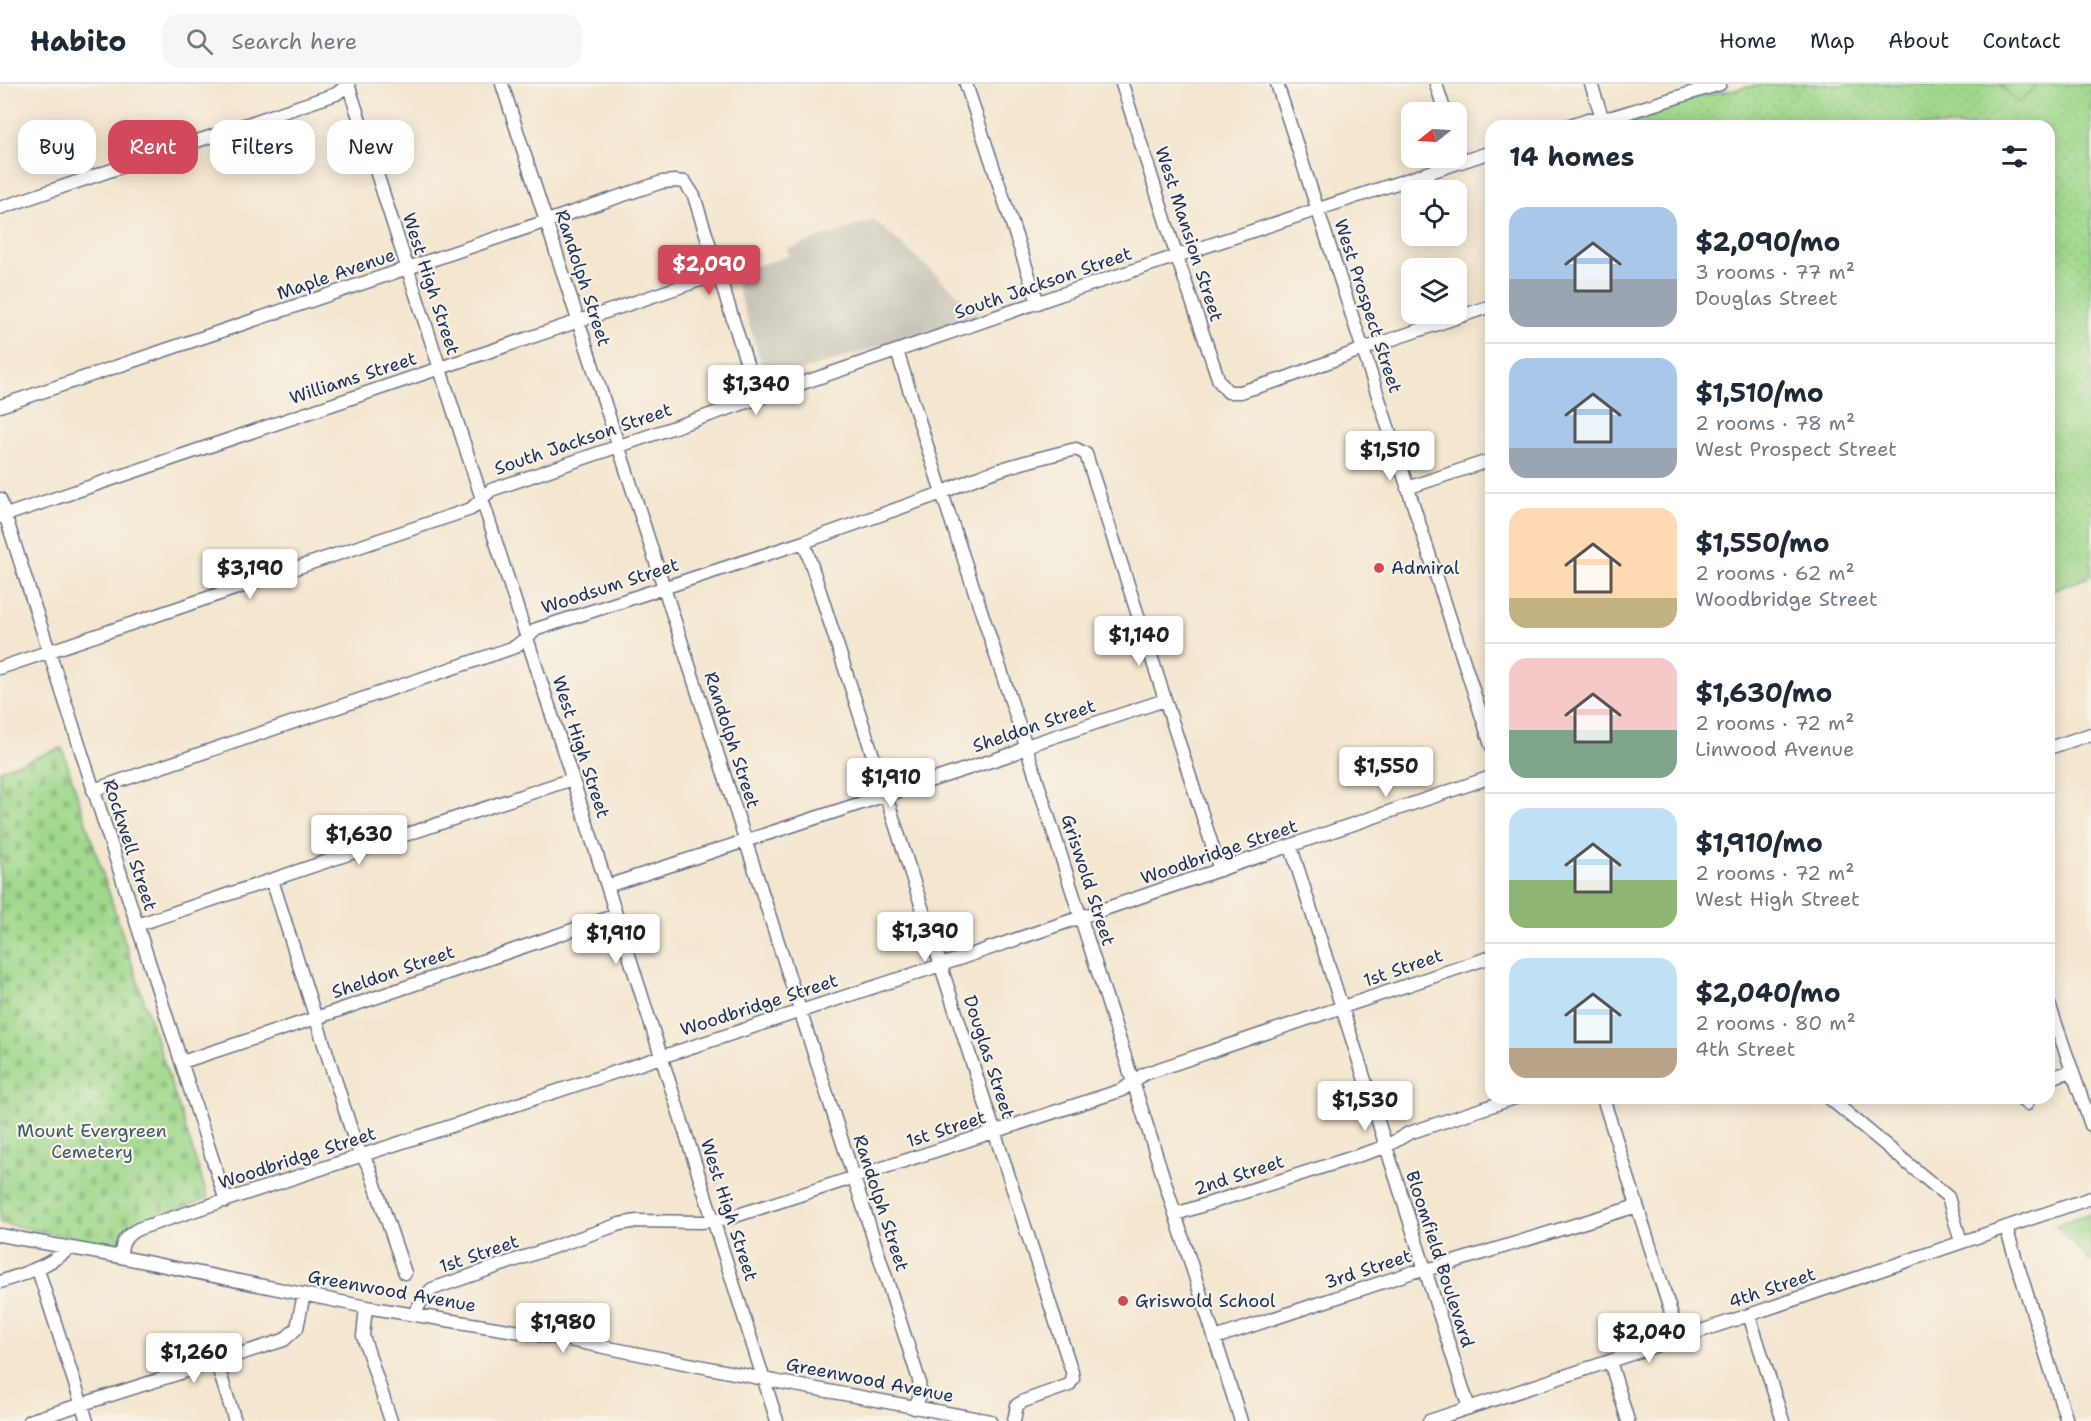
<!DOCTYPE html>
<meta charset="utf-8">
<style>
body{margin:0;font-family:"Shantell Sans",sans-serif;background:#f6f6f7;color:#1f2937;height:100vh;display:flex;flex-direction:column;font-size:22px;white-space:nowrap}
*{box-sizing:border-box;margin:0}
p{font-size:20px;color:#747a83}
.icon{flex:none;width:33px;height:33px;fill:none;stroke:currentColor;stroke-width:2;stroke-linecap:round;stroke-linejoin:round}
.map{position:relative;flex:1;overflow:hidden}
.drawer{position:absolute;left:1485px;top:36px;width:570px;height:984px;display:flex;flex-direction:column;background:#fff;border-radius:18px;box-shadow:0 3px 15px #0003}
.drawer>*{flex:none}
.top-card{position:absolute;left:18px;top:36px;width:570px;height:54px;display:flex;gap:12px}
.needle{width:39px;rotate:252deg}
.buttons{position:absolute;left:1401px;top:18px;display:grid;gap:12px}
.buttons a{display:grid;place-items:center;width:66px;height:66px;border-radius:12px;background:#fff;box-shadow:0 3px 15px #0003;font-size:30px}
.price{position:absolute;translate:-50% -51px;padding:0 14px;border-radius:6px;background:#fff;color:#222;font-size:20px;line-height:39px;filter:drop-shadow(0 2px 3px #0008)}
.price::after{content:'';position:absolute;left:50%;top:36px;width:18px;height:14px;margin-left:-9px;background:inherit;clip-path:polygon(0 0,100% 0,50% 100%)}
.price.selected{background:#d1495b;color:#fff}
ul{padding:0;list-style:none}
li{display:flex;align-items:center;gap:18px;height:150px;padding:0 24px}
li+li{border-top:2px solid #e0e1e3}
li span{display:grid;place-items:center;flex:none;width:168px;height:120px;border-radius:18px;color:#555}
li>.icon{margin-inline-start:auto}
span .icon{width:72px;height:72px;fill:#fffc;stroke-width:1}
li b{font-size:26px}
h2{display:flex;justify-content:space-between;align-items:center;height:72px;padding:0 24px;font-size:26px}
.tag{padding:0 21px;border-radius:18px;background:#fff;box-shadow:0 3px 15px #0003;font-size:21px;line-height:54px}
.tag.selected{background:#d1495b;color:#fff}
header{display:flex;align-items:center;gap:36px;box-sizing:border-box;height:84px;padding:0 30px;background:#fff;border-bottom:2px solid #e0e1e3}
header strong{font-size:28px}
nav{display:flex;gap:33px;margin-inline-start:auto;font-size:21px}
.search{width:420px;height:54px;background:#f6f6f7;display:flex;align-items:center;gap:15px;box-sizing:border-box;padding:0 21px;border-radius:18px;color:#747a83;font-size:22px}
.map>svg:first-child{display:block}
.industrial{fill:#c8c4b8}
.cemetery{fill:url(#cemetery-stones);stroke:#5d8474;stroke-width:1.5}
.park{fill:url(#park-dots);stroke:#5d8474;stroke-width:1.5}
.pitch{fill:#9fd88a;stroke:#5d8474;stroke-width:1.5}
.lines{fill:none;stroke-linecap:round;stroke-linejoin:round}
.minor-casing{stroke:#676f86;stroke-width:15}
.minor{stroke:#fff;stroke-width:12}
.poi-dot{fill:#d1495b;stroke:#f7f3e8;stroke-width:2}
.labels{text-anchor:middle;stroke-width:4.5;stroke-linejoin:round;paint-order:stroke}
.street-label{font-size:18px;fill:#1b2f5e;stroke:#f7f3e8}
.poi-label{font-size:18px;fill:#1b2f5e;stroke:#f7f3e8;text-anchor:start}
.park-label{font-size:18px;fill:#3c5969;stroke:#f7f3e8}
</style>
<header>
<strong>Habito</strong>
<div class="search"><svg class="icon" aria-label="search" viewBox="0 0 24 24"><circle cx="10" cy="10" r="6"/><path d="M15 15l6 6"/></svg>Search here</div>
<nav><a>Home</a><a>Map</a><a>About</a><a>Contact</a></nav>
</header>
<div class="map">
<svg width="2091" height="1337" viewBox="0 0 2091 1337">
<defs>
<pattern id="cemetery-stones" width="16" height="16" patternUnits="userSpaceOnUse" patternTransform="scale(1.5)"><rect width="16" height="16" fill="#9fd88a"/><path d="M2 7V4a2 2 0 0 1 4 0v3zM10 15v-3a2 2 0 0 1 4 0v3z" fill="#88ba7a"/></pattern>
<pattern id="park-dots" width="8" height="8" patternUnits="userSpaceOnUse" patternTransform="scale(1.5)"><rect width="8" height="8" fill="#9fd88a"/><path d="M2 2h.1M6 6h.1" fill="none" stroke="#88ba7a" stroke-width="1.8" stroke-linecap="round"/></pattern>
</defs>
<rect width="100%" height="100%" fill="#f7f3e8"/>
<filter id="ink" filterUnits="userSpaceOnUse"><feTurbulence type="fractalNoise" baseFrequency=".0167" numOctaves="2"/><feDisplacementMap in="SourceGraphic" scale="12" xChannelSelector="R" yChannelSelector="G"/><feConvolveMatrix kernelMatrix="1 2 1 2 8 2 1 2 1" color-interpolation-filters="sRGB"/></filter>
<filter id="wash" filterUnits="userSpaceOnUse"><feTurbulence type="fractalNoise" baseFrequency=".008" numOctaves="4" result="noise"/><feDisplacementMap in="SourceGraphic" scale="24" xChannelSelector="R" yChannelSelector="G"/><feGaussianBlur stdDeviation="1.35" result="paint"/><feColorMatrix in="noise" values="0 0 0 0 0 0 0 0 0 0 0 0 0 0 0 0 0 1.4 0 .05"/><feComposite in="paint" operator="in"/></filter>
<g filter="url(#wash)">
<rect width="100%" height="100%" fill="#f4e6cf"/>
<path class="industrial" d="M874,136L981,231L767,297L733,189L789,172L787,165Z"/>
<path class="cemetery" d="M62,664L208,1114L125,1144L115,1162L0,1139V686Z"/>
<path class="park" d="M1763,0H2091V492L2049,508V42H1618L1614,29Z
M2091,1129V1178L2056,1141Z"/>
<path class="pitch" d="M1999,0H2036L2037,1L2019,19Z"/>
</g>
<g filter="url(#ink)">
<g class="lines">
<defs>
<path id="minor" d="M348,0L607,802L777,1337
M502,0L919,1296L920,1312L914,1324
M966,0L1038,219
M1122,0L1177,173L1219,297L1228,308H1240L1283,295L1363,265L1491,222
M1277,0L1491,661
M1436,0L1445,28
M1591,0L1605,42
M1567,42L1588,35L1613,33L1720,0
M1456,64L1461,78
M0,124L336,10L349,0
M897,267L942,409L1026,662L1241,1337
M0,322L662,98L675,97L685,98L694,112L758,315
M1407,404L1491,376
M0,415L226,1117
M0,433L718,190
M804,458L1072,1288L1073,1295L1069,1301L1024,1317L1017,1321L1014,1337
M0,584L471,425L491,406L1071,207L1491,68
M2049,664L2091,650
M93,706L515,563L537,545L804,458L942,409C983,388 1031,376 1076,365L1086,370L1220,786
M1291,763L1469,1324
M272,796L356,1061L369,1083L405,1189
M607,802L1015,669L1026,662L1165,616
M137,841L572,695
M2049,920L2091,1041
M182,978L316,934L616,831
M2049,992L2050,994L2072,987
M1603,1014L1679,1254
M1829,1014L1948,1113L1961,1158
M2019,1014L2027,1020
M1176,1130L1385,1063L1409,1049L1515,1014
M2006,1144L2067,1337
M0,1151L121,1173L366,1223L564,1255L779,1298L990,1337
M121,1173C121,1158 125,1152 138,1145L941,881L1491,693
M38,1186L87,1337
M0,1198C26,1189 49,1182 70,1164
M366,1223L363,1252L391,1337
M414,1230L424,1213L432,1205L620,1140L637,1137L701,1138L726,1135L1122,1006L1144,990L1491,873
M1749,1231L1783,1337
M1215,1254L1413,1188L1437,1183L1637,1122
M216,1277L235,1337
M1610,1277L1628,1337
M29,1337L284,1256L297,1244L304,1210
M1429,1337L1749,1231L2091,1114"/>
</defs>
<use href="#minor" class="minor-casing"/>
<use href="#minor" class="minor"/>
</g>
</g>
<g class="poi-dot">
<circle cx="1379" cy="484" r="6"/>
<circle cx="1123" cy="1217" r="6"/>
</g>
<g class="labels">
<g class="street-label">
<text transform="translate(1189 150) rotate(72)" y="6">West Mansion Street</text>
<text transform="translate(336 190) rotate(-19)" y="6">Maple Avenue</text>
<text transform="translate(583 194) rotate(72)" y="6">Randolph Street</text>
<text transform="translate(1043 199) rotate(-19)" y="6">South Jackson Street</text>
<text transform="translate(431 200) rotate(72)" y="6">West High Street</text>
<text transform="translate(1368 222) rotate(72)" y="6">West Prospect Street</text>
<text transform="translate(353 294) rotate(-18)" y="6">Williams Street</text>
<text transform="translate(583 355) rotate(-19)" y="6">South Jackson Street</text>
<text transform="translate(610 502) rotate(-18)" y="6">Woodsum Street</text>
<text transform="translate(1034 642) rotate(-19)" y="6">Sheldon Street</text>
<text transform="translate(732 656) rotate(72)" y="6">Randolph Street</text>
<text transform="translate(581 663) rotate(72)" y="6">West High Street</text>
<text transform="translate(130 761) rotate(72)" y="6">Rockwell Street</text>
<text transform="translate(1219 768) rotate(-19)" y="6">Woodbridge Street</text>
<text transform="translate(1088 796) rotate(72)" y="6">Griswold Street</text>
<text transform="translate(1403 884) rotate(-19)" y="6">1st Street</text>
<text transform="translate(393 888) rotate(-19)" y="6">Sheldon Street</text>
<text transform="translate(759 921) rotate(-18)" y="6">Woodbridge Street</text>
<text transform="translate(989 973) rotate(72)" y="6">Douglas Street</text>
<text transform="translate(946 1045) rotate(-18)" y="6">1st Street</text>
<text transform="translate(297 1074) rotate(-18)" y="6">Woodbridge Street</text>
<text transform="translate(1239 1091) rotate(-18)" y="6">2nd Street</text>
<text transform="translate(881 1119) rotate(72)" y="6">Randolph Street</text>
<text transform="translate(729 1126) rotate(72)" y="6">West High Street</text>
<text transform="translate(479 1170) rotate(-19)" y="6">1st Street</text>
<text transform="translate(1440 1175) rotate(72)" y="6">Bloomfield Boulevard</text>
<text transform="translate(1368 1185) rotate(-18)" y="6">3rd Street</text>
<text transform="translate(1772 1204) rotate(-19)" y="6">4th Street</text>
<text transform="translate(392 1207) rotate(10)" y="6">Greenwood Avenue</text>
<text transform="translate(870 1296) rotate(11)" y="6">Greenwood Avenue</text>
</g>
<g class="poi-label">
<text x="1391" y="490">Admiral</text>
<text x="1135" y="1223">Griswold School</text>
</g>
<g class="park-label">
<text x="92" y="1053">Mount Evergreen<tspan x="92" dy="21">Cemetery</tspan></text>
</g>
</g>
</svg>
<div class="buttons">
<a><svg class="needle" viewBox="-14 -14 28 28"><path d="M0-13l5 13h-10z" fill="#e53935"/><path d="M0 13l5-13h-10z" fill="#747a83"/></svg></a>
<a><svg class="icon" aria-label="locate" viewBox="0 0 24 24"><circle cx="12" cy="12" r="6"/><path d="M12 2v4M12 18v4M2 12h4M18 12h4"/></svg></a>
<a><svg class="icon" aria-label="layers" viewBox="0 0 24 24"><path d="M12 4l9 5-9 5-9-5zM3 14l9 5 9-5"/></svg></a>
</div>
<b class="price selected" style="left:709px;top:212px">$2,090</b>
<b class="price" style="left:756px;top:332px">$1,340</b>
<b class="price" style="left:1390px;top:398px">$1,510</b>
<b class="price" style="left:250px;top:516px">$3,190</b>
<b class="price" style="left:1139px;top:583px">$1,140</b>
<b class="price" style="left:1386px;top:714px">$1,550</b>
<b class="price" style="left:891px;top:725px">$1,910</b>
<b class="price" style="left:359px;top:782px">$1,630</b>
<b class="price" style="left:925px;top:879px">$1,390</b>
<b class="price" style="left:616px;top:881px">$1,910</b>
<b class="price" style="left:1365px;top:1048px">$1,530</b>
<b class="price" style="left:563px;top:1270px">$1,980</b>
<b class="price" style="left:1649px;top:1280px">$2,040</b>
<b class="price" style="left:194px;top:1300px">$1,260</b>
<div class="top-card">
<a class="tag">Buy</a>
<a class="tag selected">Rent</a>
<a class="tag">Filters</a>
<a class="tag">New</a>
</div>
<section class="drawer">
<h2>14 homes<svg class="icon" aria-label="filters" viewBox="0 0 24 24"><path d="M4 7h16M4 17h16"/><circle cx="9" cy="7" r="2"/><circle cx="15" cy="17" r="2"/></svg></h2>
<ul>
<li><span style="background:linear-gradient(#a9c7e8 60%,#9aa5b1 0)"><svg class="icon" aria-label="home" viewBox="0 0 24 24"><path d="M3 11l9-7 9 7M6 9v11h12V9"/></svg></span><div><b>$2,090/mo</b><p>3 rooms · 77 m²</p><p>Douglas Street</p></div></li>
<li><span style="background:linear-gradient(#a9c7e8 75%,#9aa5b1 0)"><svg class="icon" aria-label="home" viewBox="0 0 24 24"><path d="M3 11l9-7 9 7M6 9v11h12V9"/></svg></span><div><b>$1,510/mo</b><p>2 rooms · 78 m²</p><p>West Prospect Street</p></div></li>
<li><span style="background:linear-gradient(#ffd9b3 75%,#c2b280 0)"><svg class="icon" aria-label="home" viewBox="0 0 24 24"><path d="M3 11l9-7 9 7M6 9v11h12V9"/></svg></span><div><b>$1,550/mo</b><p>2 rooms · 62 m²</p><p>Woodbridge Street</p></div></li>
<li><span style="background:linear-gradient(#f6c9c9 60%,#7fa58c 0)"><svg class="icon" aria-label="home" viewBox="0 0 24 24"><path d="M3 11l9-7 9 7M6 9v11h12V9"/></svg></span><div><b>$1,630/mo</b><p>2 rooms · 72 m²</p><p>Linwood Avenue</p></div></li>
<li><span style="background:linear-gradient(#bfe0f5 60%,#8fb573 0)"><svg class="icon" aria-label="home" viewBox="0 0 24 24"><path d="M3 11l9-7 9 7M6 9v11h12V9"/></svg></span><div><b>$1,910/mo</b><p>2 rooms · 72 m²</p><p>West High Street</p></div></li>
<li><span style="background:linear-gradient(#bfe0f5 75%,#b9a48a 0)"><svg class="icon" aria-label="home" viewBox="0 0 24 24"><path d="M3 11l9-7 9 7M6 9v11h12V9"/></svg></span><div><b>$2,040/mo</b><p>2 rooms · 80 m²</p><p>4th Street</p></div></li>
</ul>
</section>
</div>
